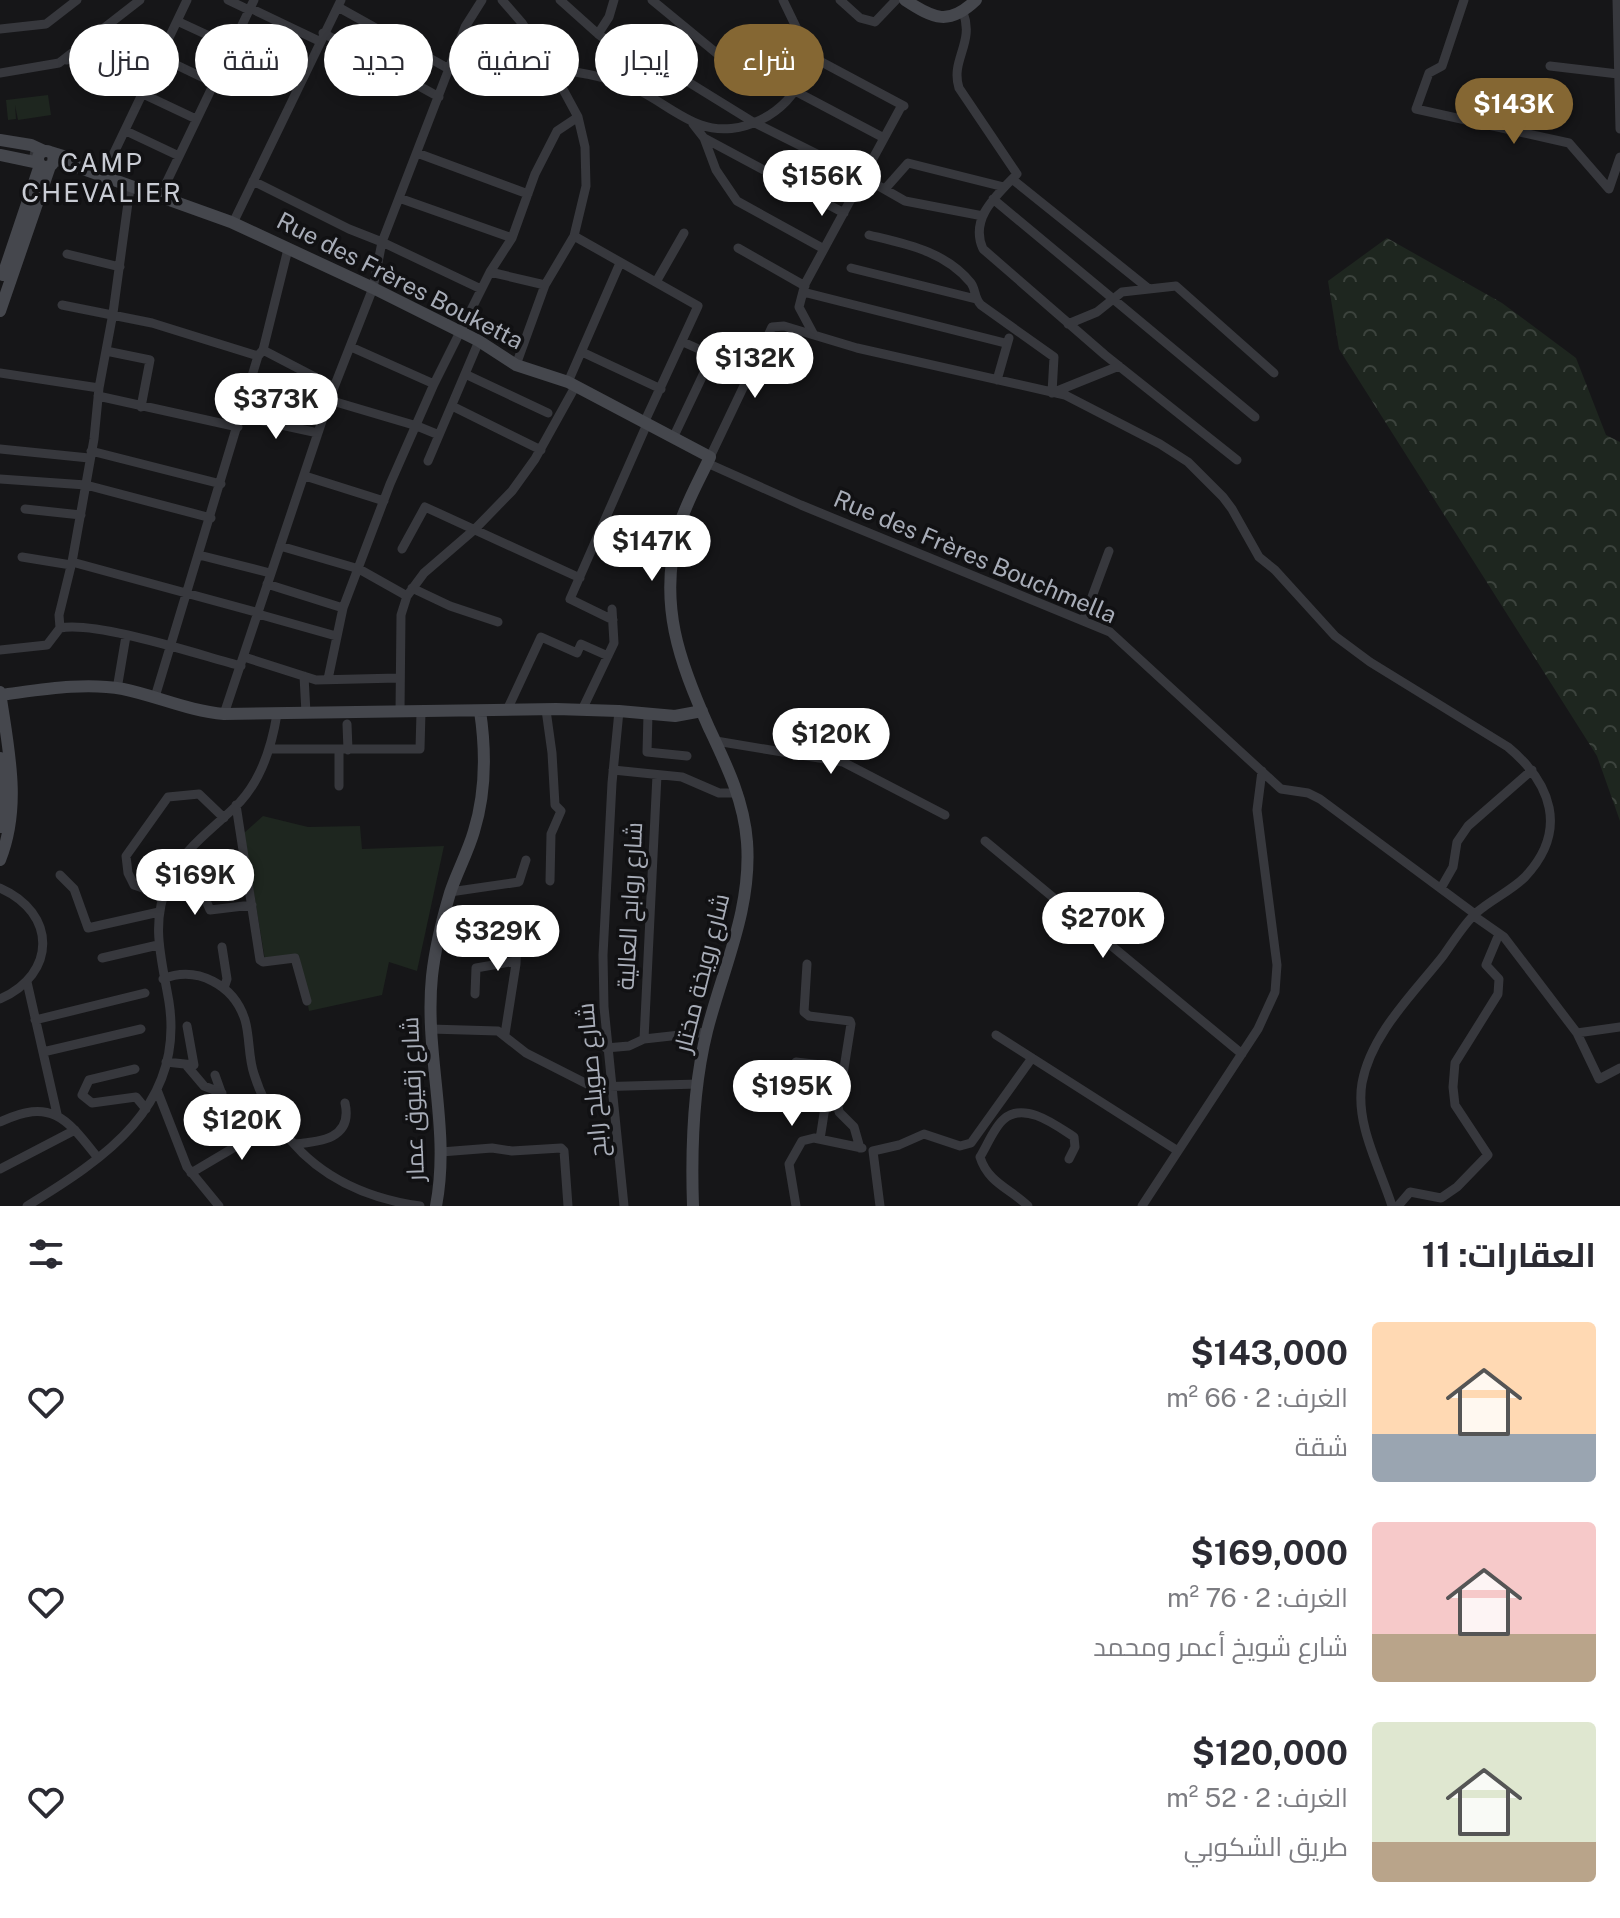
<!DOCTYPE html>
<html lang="ar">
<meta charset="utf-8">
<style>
body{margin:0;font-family:"Public Sans",Cairo,sans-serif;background:#f2f2f3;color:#2b2b33;direction:rtl;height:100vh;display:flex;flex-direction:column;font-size:30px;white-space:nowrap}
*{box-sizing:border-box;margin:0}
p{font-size:26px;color:#7c7c81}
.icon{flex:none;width:44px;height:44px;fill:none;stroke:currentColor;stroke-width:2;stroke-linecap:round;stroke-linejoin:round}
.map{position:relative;height:1206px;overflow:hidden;direction:ltr}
.panel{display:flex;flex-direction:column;background:#fff;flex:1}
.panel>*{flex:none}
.banner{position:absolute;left:24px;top:24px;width:800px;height:72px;direction:rtl;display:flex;gap:16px}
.price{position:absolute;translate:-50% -68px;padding:0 18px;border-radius:28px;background:#fff;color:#222;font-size:26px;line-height:52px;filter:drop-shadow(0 2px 4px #0008)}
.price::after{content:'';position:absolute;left:50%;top:48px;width:24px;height:18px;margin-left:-12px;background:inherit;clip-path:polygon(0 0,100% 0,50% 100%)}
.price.selected{background:#856733;color:#fff}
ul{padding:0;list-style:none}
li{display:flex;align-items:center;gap:24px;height:200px;padding:0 24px}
li span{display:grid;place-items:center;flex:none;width:224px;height:160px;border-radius:8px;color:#555}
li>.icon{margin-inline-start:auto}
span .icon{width:96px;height:96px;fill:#fffc;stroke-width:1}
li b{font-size:34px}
h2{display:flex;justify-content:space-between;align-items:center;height:96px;padding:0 24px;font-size:34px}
.tag{padding:0 28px;border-radius:36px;background:#fff;box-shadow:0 4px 12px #0003;font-size:28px;line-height:72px}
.tag.selected{background:#856733;color:#fff}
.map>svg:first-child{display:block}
.forest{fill:url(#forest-crowns)}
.pitch{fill:#1e261f}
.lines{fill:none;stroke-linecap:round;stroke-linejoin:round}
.secondary-tunnel{stroke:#333438;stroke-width:12;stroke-dasharray:12 6;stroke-linecap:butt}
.minor{stroke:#37383d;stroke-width:9}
.secondary{stroke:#45474d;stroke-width:12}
.labels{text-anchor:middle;stroke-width:7;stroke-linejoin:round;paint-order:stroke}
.street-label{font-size:24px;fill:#a8adb8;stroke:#111113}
.neighbourhood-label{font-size:26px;letter-spacing:2px;fill:#c9ccd4;stroke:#111113}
</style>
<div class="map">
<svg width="1620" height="1206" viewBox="0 0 1620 1206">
<defs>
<pattern id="forest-crowns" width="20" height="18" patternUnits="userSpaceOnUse" patternTransform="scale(2)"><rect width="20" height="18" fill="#1e261f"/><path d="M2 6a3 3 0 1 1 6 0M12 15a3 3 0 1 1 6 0" fill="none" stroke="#3c433d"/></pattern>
</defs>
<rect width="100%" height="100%" fill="#161618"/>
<path class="forest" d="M1387,238L1502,303L1576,358L1606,435L1620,442V821L1597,756L1339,349L1328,281Z"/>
<path class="pitch" d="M48,95L51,115L18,120L15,105L16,119L8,120L6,100Z
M263,816L308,827L360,826L362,849L444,846L417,971L389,962L382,995L309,1011L299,955L265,960L244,833Z"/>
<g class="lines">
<path class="secondary-tunnel" d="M30,153L61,161"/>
<path class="minor" d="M228,0L249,10
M502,0L522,23L552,69L578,117L585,147L586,186L574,236L545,285L516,365
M560,0L598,34L629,56L685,80L753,122L863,177L905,201L983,216
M652,0L720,56L795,91L884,138
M840,0L860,18L875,22L896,0
M1464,0L1442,66L1429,73L1416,109L1569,143L1609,189
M1617,0L1620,129
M338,7L449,69
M250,8L319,41
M963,12C975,43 950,60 959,88L1017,174C997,195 969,218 983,249L1105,355L1237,460
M177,21L231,46
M0,29L46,24L77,0
M463,32L549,64
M323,33L439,97
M598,34L609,17L614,0
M801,51L904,106
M160,57L214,83
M67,60L89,54L112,40L158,63
M1550,66L1618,74
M552,69C581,72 609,77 636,89C658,99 678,117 701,125C740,139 789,113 803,75L797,29L783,0
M0,73L59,63L140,0
M143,94L196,119
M693,124L704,138L716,170L737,201L824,249
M126,131L179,156
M704,138L844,213
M417,153L528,194
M102,178L187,0
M1012,179L1149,289
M253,181L349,229L382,242L481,289
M885,189L908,163L1004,187
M1609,189L1620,157
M159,198L254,0
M399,198L512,238
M993,199L1255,417
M233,223L341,0
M869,235C906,244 945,251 971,283C976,290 974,298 981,305L1054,357L1052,393
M574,236L698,306L644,423
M738,248L805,286
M67,254L120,267
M851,268L976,299
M490,272L545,285
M656,282L684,233
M803,292L1005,343
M62,305L152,323L258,356
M1068,324L1097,312L1122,292L1176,286L1274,373
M814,335L799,307L805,284L902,105
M683,342L712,355
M351,347L434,384
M263,350L334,387
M106,351L150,360L141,407
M582,352L661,389
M0,373L99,388
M465,374L548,413
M997,380L1009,338
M568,382L620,263
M1052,393L1119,366
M98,396L238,427
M329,400L417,426L439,435
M452,406L541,450
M240,416L318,433
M673,438L721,337L759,353
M0,449L89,458
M91,451L221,484
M710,457L772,327L784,326L857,348L1065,395L1160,444L1188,462L1223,497L1232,509L1259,557L1275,570L1335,636L1370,662L1508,747C1551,783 1569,830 1525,877C1511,891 1492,899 1476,913C1464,924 1453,942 1443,956C1413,994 1371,1034 1362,1083C1355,1124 1380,1168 1392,1206
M428,461L479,341
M707,463L801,505L1110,632L1281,789L1308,793L1320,799L1475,914
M305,476L384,501
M0,479L86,485L211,518
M25,509L81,515
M280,546L359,569L407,596
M402,549L425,507L580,578
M199,555L270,573
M22,557L71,565
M72,562L259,613
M267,584L343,608
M412,588L450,606L498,622
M258,614L336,636
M613,620L570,599L647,424
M1083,621L1109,551
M60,628C99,621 199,655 241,666
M0,650L47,645L60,628L59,615L72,562L94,439L99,388L113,313L130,188
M244,657L316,680L398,678
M304,676L306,713
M328,679L343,608L390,484L434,384L490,272L512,238L535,174L557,131L578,117
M117,689L126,636
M155,697L258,356L263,350L288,249
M507,710L541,637L577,653L581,644L608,656
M546,710L552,753L555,805L561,811L551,834L550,881
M582,710L614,643L612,609
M619,711L612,783L603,955L604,1007L624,1206
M400,712L401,615L407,596L424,573L475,529L512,491L535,459L575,387
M224,714L329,400L373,288L382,242L465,27L482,0
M648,714L647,752L687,756
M347,724L348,750
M716,741L843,762L945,815
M269,749H420L421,712
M339,751V786
M613,770L682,777L719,793H738
M236,805L260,960L263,962L295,958L307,1001
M985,841L1242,1054
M186,853L210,910L252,905
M60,875L74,889L88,928L159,912
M0,888C57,913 57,974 0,999
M1441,888L1453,867L1457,842L1468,826L1532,770
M450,892L519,882L526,860
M163,895L134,885L128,873L126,856L168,797L199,794L224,818
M1474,916L1504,937L1577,1033L1599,1079L1620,1068
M463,921L518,916L516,964L505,1034
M222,947L227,979L224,988
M102,958L158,945
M807,964L804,1012L809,1016L850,1021L851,1024L838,1106L839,1112L854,1127L860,1148
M163,979C197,965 234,985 245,1020C250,1037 248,1056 254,1074C260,1093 269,1112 281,1128C315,1176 364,1198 420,1206
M27,982L57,1114
M475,994L476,968L516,961
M35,1020L145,993
M430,1029L498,1031L526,1053L593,1087L698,1084
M1577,1033L1620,1027
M996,1035L1178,1151
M644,1039L657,775
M606,1048L629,1046L644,1039L707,1032
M43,1052L141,1029
M166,1062L194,1065L187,1026
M796,1062L830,1066L831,1069L820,1139
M187,1066L204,1086L222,1093
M135,1069L89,1080L82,1095L92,1103L136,1097L146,1109
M215,1075L225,1103
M157,1090L187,1167L219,1206
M0,1122C52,1097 67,1119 98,1158
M294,1144C320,1142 353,1139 345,1103
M441,1152L492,1148L512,1151L561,1148L564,1151L568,1206
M0,1169L75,1130
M191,1173L277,1122
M27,1206C104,1159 185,1106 169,1002C162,960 150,924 168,883C183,847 214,829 240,802C262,778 272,745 277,714
M796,1206L789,1164L802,1141L814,1138L862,1148
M880,1206L873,1151L899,1145L924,1134L960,1146L971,1143L1032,1058
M1028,1206C1011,1189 988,1183 980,1157C987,1146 994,1127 1004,1119C1025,1101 1057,1126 1074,1137L1075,1147L1069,1159
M1142,1206L1258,1029L1275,992L1277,965L1257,810L1262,771
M1398,1206L1410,1192L1441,1198L1457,1187L1488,1155L1455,1105L1453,1087L1455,1063L1498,994L1499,979L1486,965L1499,934"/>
<path class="secondary" d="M905,0C934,19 949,26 976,0
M0,140L31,145L44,151
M38 159a8 8 0 1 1 16 0a8 8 0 1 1-16 0Z
M50,152L73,159
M0,155L39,163
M61,161L231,222L373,288L479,341L516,365L568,382L710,457C699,481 685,504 678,530C658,604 679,661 709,728C727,766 744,801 747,842C752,909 723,968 707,1031C693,1087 691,1149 693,1206
M3,275L40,165
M0,311L50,166
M0,692C8,748 22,805 0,860
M0,695C40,690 83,682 123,689C157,696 189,711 224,714L556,709L619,711L675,716L702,711
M0,758L3,801L0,827
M436,1206C451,1129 424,1054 432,976C435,949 442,920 450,893C457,872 468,852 474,831C486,792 486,751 480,711"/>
</g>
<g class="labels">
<g class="street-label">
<text transform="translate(400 281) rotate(27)" y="8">Rue des Frères Bouketta</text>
<text transform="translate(975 557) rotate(23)" y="8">Rue des Frères Bouchmella</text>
<text transform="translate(630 906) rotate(-87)" y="8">شارع روابح العالية</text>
<text transform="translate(702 973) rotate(-76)" y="8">شارع رويخة مختار</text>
<text transform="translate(592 1080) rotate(-95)" y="8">شارع صويلح رابح</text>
<text transform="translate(413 1099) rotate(-92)" y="8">شارع زقيوق عمار</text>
</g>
<g class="neighbourhood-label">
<text x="102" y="172">CAMP<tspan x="102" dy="30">CHEVALIER</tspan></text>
</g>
</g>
</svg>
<b class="price selected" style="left:1514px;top:146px">$143K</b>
<b class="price" style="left:822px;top:218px">$156K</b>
<b class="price" style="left:755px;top:400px">$132K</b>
<b class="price" style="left:276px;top:441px">$373K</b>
<b class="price" style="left:652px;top:583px">$147K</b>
<b class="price" style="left:831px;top:776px">$120K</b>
<b class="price" style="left:195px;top:917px">$169K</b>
<b class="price" style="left:1103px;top:960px">$270K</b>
<b class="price" style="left:498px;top:973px">$329K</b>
<b class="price" style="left:792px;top:1128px">$195K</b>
<b class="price" style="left:242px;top:1162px">$120K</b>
<div class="banner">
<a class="tag selected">شراء</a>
<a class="tag">إيجار</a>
<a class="tag">تصفية</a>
<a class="tag">جديد</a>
<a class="tag">شقة</a>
<a class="tag">منزل</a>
</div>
</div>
<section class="panel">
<h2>العقارات: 11<svg class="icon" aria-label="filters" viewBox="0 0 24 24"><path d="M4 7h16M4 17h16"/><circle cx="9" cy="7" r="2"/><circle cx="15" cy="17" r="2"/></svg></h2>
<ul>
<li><span style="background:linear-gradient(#ffd9b3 70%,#9aa5b1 0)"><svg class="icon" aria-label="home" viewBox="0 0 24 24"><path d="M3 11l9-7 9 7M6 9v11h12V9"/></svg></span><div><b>$143,000</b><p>الغرف: 2 · 66 m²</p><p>شقة</p></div><svg class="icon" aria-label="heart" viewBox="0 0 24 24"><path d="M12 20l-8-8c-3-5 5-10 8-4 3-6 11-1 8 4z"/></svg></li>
<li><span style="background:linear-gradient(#f6c9c9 70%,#b9a48a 0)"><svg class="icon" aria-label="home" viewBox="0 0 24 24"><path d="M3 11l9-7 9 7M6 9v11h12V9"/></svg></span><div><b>$169,000</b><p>الغرف: 2 · 76 m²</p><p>شارع شويخ أعمر ومحمد</p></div><svg class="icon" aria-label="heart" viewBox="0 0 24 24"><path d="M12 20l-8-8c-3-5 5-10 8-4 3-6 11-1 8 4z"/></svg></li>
<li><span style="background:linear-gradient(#dfe7d0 75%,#b9a48a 0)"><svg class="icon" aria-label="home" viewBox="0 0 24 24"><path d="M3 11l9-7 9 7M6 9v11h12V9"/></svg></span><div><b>$120,000</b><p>الغرف: 2 · 52 m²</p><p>طريق الشكوبي</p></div><svg class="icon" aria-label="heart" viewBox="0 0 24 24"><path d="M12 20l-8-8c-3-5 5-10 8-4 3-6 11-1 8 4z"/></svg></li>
</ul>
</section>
